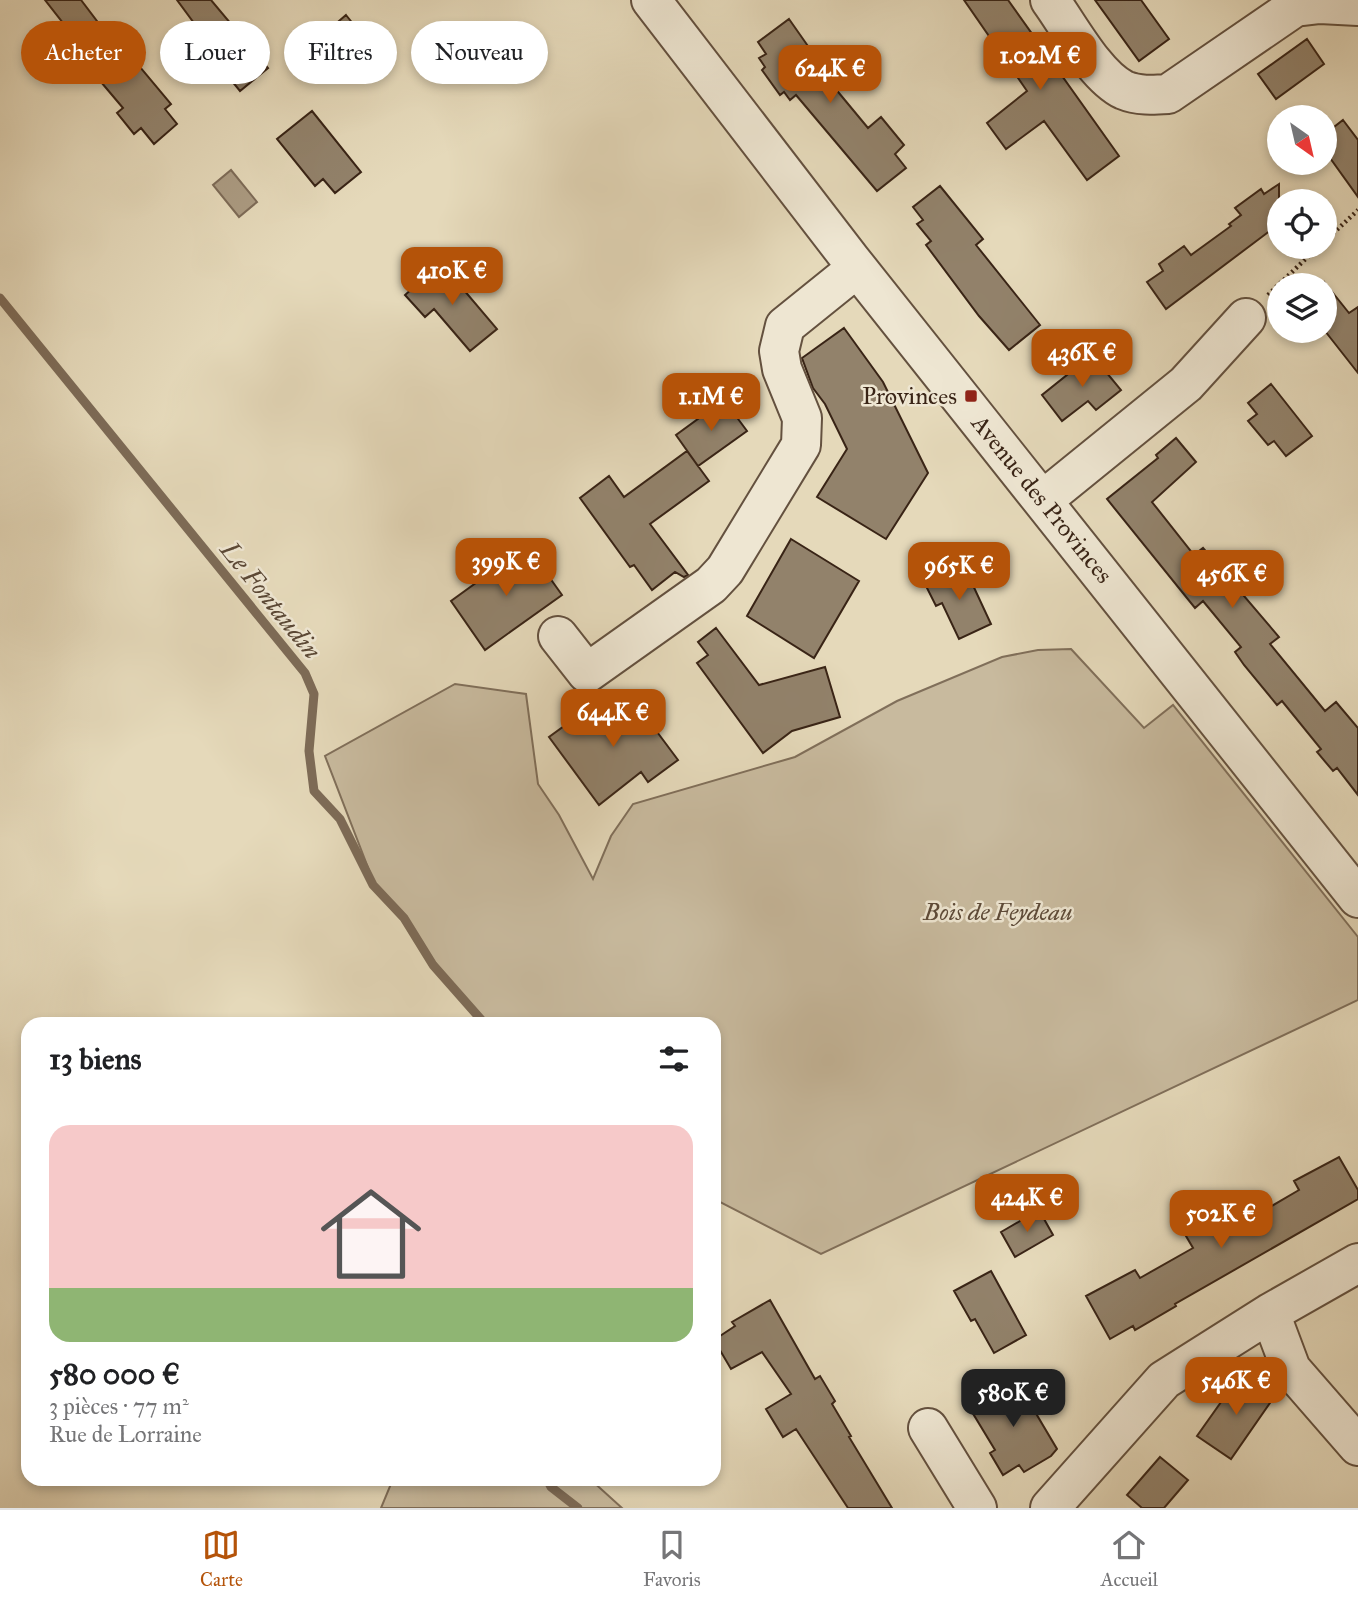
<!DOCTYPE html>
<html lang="fr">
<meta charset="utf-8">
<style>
body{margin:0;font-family:"IM FELL Great Primer",serif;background:#f6f6f6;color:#202124;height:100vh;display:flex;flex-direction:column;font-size:26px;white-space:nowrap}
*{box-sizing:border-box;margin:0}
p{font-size:23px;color:#757577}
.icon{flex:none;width:38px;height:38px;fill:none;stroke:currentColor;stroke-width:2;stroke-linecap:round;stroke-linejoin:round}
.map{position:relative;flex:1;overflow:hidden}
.panel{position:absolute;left:21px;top:1017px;width:700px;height:469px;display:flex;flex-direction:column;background:#fff;border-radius:21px;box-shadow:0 4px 10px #0003}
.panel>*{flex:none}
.hud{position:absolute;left:21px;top:21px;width:700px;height:63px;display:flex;gap:14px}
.needle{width:46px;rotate:146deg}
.controls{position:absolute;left:1267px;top:105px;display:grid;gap:14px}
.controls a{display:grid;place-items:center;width:70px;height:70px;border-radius:50%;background:#fff;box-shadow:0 4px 10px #0003;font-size:35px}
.price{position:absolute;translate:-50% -60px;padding:0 16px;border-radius:14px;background:#b45309;color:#fff;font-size:23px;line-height:46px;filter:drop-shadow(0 2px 4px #0008)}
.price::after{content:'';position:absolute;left:50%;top:42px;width:21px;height:16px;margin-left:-10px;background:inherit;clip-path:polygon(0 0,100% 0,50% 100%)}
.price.selected{background:#222;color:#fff}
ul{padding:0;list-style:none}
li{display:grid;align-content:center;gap:14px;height:371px;padding:0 28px}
li span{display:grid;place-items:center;height:217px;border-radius:21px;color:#555}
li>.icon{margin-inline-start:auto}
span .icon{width:126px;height:126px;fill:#fffc;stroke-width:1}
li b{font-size:30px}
h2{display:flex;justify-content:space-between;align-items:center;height:84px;padding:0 28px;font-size:30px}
.chip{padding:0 24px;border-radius:32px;background:#fff;box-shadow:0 4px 10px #0003;font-size:24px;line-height:63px}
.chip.selected{background:#b45309;color:#fff}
.menu{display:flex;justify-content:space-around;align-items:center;height:98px;border-top:2px solid #e0e0e0;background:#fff;font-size:19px;color:#757577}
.menu a{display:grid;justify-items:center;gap:4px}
.menu .selected{color:#b45309}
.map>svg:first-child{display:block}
.green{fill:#c8ba9e;stroke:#806f5a;stroke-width:2}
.water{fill:#ab9b82;stroke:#7d6b57;stroke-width:2}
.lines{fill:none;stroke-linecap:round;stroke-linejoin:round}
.stream{stroke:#7d6b57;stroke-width:9}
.building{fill:#92826b;stroke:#392416;stroke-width:2}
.minor-casing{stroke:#64513f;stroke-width:42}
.path{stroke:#392416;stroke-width:4.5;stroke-dasharray:2 3.5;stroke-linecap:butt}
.minor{stroke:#eee6d2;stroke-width:38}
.poi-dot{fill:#8f2418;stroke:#eee6d2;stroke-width:2.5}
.labels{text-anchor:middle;stroke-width:5;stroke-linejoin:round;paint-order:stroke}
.poi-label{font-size:24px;fill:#392416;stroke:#eee6d2;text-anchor:end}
.street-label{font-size:24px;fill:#392416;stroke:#eee6d2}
.park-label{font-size:24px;font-style:italic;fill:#5d4a38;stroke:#eee6d2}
.water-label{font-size:26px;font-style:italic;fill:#5b4836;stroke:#eee6d2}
</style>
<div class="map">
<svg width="1358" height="1508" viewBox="0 0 1358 1508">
<rect width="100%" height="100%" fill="#e5d9ba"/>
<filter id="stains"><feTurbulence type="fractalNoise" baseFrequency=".00286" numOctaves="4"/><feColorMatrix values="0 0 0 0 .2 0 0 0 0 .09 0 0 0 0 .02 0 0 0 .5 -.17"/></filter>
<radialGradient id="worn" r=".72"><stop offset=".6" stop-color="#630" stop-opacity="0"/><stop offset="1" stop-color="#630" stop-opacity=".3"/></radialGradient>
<path class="green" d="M1071,649L1144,728L1173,705L1358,937V1000L821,1254L714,1199V1024H486L432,963L398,908L374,883L325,756L455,684L526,694L538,784L559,815L593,879L611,836L633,804L795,757L897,701L1002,657L1038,650Z
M393,1479H590L622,1508H381Z"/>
<path class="water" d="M231,170L257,202L239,217L213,185Z"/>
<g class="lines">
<path class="stream" d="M0,298L305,673L314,694L309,751L314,791L340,819L373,885L404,918L433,965L485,1024
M547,1479L551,1487L578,1508"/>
</g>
<path class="building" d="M45,0H81L116,46L120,43L171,104L165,109L177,124L154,144L141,128L134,134L117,113L123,108L90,69L95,64Z
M177,0H211L268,68L240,91L200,42L205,38Z
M964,0H1008L1119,156L1087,180L1044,121L1006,149L987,123L1027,91Z
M1095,0H1141L1169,39L1139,61Z
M346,15L366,40L339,63L318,39Z
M789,19L836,86L834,87L868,128L881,117L904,145L895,154L906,168L877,191L796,95L790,100L784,92L780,95L762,70L765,67L759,58L766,54L758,42Z
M1307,39L1324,64L1276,99L1258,74Z
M312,111L361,172L335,193L323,179L315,186L277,139Z
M1343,120L1358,140V197L1325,151V134Z
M1279,184V232L1271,230L1166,309L1147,282L1163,271L1159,264L1184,246L1191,255L1231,226L1229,224L1241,215L1235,208L1261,189L1264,194Z
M940,186L983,239L976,245L1040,325L1009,350L979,316L926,245L931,241L917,224L923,220L913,207Z
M441,263L497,329L470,351L434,309L425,317L405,295Z
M1325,283L1349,313L1358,307V373L1325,331Z
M844,328L883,382L928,473L886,539L817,497L847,449L825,404L813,388L802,358Z
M1092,355L1121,390L1096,410L1088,401L1062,421L1042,395Z
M1271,384L1312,436L1286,456L1274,441L1268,445L1248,421L1257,414L1248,403Z
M724,400L747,431L698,466L676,435Z
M1176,438L1196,462L1152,502L1194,555L1203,548L1279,637L1270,644L1325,711L1336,702L1358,728V795L1337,768L1333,771L1317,752L1321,749L1282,701L1277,705L1244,665L1235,652L1241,647L1203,601L1195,608L1107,499L1158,458L1156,455Z
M687,451L709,481L650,524L688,575L684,577L675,572L652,590L634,565L630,567L580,498L609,476L624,497Z
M791,539L859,581L814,658L747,616Z
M527,546L562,595L485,650L451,601Z
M964,566L991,624L959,639L942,603L936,606L925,584Z
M716,628L759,685L825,667L840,717L792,731L763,753L697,663L708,655L698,642Z
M628,693L678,760L648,782L641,772L599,805L549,737L578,716L584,725Z
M1339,1157L1358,1190V1199L1175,1304L1176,1306L1135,1330L1133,1326L1110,1339L1086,1296L1135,1270L1140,1278L1193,1248L1176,1219L1203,1203L1213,1220L1218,1218L1225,1229L1251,1214L1253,1217L1299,1190L1294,1181Z
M1039,1210L1053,1235L1015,1257L1001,1232Z
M991,1271L1026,1335L994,1353L975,1319L971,1321L954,1291Z
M770,1300L815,1379L820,1376L835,1401L832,1404L851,1436L849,1437L892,1508H848L796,1429L783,1437L766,1409L791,1394L762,1352L731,1369L714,1340L735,1326L732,1322Z
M1241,1374L1274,1397L1231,1459L1197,1436Z
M1015,1378L1057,1449L1051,1456L1024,1472L1019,1465L1003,1475L990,1453L995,1450L969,1407Z
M1160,1457L1188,1480L1164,1508H1142L1127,1495Z"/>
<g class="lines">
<defs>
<path id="minor" d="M651,0L851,260L1358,898
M1050,0C1069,26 1095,76 1124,90C1138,96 1153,95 1168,94L1295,7L1320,4L1358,6
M1043,500L1186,384L1246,318
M558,636L587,673L711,585L725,570L801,445L802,418L782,369L779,351L785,326L857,268
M1270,1313L1291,1369L1358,1446
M928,1428L977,1508
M1050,1508L1164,1380L1270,1313L1358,1263"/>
</defs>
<use href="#minor" class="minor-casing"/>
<path class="path" d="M1325,241L1358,210
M1268,295L1318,247"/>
<use href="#minor" class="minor"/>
</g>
<rect class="poi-dot" x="964" y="389" width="14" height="14" rx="3.5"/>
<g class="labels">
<g class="poi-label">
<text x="957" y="404">Provinces</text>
</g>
<g class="street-label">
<text transform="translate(1042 499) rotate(51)" y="8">Avenue des Provinces</text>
</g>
<g class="park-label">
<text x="998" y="920">Bois de Feydeau</text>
</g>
<g class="water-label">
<text transform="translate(271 600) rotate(51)" y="9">Le Fontaudin</text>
</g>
</g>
<rect width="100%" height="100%" filter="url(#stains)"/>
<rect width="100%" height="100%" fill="url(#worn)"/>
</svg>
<div class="controls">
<a><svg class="needle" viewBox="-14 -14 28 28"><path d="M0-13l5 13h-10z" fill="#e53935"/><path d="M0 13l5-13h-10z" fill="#757577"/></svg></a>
<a><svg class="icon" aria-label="locate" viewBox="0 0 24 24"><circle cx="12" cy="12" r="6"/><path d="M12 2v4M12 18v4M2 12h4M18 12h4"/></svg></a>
<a><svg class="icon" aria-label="layers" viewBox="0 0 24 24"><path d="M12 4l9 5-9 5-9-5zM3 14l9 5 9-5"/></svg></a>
</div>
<b class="price" style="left:1040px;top:92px">1.02M €</b>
<b class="price" style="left:830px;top:105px">624K €</b>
<b class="price" style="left:452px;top:307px">410K €</b>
<b class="price" style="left:1082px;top:389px">436K €</b>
<b class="price" style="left:711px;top:433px">1.1M €</b>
<b class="price" style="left:506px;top:598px">399K €</b>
<b class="price" style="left:959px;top:602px">965K €</b>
<b class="price" style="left:1232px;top:610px">456K €</b>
<b class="price" style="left:613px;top:749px">644K €</b>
<b class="price" style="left:1027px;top:1234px">424K €</b>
<b class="price" style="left:1221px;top:1250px">502K €</b>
<b class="price" style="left:1236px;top:1417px">546K €</b>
<b class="price selected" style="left:1013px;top:1429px">580K €</b>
<div class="hud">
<a class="chip selected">Acheter</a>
<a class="chip">Louer</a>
<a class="chip">Filtres</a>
<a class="chip">Nouveau</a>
</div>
<section class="panel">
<h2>13 biens<svg class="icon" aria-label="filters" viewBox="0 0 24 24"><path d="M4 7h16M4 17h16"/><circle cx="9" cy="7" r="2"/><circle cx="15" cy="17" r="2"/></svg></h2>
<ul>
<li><span style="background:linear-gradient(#f6c9c9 75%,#8fb573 0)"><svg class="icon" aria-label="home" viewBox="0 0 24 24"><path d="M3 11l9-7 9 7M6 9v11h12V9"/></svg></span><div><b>580 000 €</b><p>3 pièces · 77 m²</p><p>Rue de Lorraine</p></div></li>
</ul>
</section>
</div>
<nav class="menu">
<a class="selected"><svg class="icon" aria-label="map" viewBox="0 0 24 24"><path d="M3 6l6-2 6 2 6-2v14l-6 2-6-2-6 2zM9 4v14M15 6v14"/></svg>Carte</a>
<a><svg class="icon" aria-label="saved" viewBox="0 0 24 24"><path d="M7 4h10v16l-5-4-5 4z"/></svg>Favoris</a>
<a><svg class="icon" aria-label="home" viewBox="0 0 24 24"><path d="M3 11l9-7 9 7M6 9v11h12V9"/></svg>Accueil</a>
</nav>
